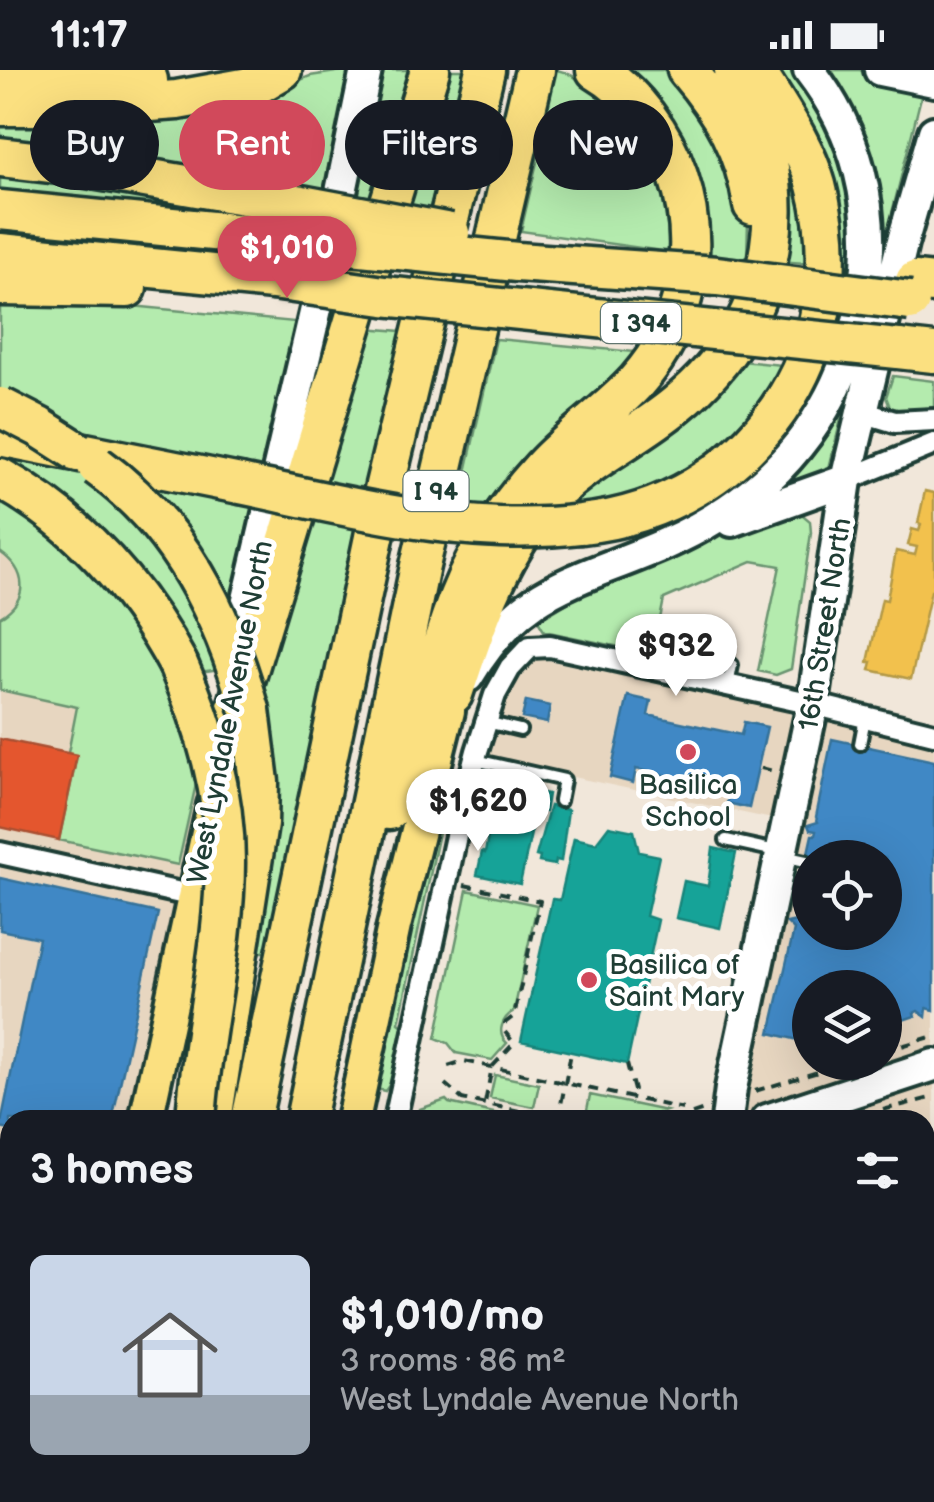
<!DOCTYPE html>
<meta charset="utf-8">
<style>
body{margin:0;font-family:"Balsamiq Sans",sans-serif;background:#20242c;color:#f1f3f6;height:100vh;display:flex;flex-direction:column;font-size:38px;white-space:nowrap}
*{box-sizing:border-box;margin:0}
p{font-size:32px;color:#9ea1a6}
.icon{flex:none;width:55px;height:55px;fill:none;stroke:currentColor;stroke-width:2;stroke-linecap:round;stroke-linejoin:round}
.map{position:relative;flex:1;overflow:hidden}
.details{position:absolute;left:0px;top:1040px;width:935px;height:392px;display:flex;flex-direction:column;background:#171b24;border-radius:30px 30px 0 0;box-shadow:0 10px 40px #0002}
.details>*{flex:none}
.guide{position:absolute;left:30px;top:30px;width:875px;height:90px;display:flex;gap:20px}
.buttons{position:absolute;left:792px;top:770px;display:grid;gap:20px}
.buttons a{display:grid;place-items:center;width:110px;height:110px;border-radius:50%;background:#171b24;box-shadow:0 10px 40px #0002;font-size:50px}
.price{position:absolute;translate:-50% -85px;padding:0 22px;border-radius:35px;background:#fff;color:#222;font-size:32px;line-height:65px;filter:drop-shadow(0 2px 5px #0008)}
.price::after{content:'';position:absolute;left:50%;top:60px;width:30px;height:22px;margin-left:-15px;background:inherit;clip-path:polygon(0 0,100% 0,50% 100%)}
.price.selected{background:#d1495b;color:#fff}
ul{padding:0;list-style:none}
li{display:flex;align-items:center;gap:30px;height:250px;padding:0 30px}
li span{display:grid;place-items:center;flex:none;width:280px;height:200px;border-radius:15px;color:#555}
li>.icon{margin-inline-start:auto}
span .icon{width:120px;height:120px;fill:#fffc;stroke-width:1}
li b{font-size:42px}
h2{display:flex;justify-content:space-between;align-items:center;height:120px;padding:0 30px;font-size:42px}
.pill{padding:0 35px;border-radius:45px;background:#171b24;box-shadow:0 10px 40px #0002;font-size:35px;line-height:90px}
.pill.selected{background:#d1495b;color:#fff}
.status{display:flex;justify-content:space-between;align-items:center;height:70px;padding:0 50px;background:#171b24;direction:ltr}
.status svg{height:28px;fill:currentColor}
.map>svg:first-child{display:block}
.built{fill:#e7d6c0;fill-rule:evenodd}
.green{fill:#b4ebae;stroke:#6a9471;stroke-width:2.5}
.homes{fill:#f2c14e;stroke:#b39946;stroke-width:2.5}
.shops{fill:#e4572e;stroke:#a94f30;stroke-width:2.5}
.schools{fill:#3f88c5;stroke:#35729a;stroke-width:2.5;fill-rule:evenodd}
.public{fill:#17a398;stroke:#19847a;stroke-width:2.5}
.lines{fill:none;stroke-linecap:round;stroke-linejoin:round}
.lane-casing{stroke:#1f3d34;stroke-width:18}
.street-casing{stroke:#1f3d34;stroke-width:28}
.secondary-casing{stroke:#1f3d34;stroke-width:38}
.primary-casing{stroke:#1f3d34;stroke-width:40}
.highway-casing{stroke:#1f3d34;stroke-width:45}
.path{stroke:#1f3d34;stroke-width:4;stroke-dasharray:10 8;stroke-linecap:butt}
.lane{stroke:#fff;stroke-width:10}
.street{stroke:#fff;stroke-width:20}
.secondary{stroke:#fff;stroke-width:30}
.primary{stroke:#fbe080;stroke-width:32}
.highway{stroke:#fbe080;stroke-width:38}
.highway-bridge-casing{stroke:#1f3d34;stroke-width:45;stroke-linecap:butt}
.highway-bridge{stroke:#fbe080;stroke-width:38}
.poi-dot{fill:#d1495b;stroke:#fff;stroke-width:4}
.labels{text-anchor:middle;stroke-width:10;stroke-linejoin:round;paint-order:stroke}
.shield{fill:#fff;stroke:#627771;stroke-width:2.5}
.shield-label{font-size:25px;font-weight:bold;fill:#1f3d34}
.street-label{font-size:28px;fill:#1f3d34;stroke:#fff}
.poi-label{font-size:28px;fill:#1f3d34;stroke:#fff}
</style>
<div class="status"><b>11:17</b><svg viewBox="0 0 49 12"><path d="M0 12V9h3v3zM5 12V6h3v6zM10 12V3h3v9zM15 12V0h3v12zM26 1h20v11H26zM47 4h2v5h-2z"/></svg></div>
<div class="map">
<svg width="934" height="1432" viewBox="0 0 934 1432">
<rect width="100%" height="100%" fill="#f1e7da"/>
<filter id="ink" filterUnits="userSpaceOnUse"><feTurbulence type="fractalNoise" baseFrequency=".01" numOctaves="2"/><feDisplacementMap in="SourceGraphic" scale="20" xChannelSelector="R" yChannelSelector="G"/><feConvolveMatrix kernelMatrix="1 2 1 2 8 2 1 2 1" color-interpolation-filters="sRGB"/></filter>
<g filter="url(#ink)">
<path class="built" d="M0,427L203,707L128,1050H10V1091L0,1089Z
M532,587L784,640L791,645L793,654L772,749L488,689L500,629L525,591Z
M832,649L934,673V1357L925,1360V1050H746L743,1005L819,660L825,652ZM810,788H885V862H810ZM810,918H885V992H810Z"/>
<path class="green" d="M349,0L322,127L0,76V43L293,13L310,6Z
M380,0H410L372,135L352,132Z
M446,0H465L428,145L401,141Z
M553,0C570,0 588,16 600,27C650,72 667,115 669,182L521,161L543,66Z
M618,0H677L696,22L748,151L747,188L696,184Z
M773,0H799L850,98L857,197L836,196Z
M821,0H860L885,11L923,19L878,199Z
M777,50L793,79L819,194L777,191Z
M0,100L219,132L217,141L0,120Z
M0,228L91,232L295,252L261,407L82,370L0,325Z
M365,258L401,261L363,426L315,418Z
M496,269L635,282L604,318L525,388L481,444L457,442Z
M731,290L793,296L772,336L694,407L586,441L562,428Z
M893,306L934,311V342L898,344L887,339L890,337L886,327Z
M848,321L828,402L764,431Z
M11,386L73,392L168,486L220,599L200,602L36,409L9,391Z
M124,403L257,429L231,549Z
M0,427L72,482L110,522L164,601L200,696L178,795L59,770L77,686L68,683L77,637L0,620V547C30,529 27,501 0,482Z
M789,437L797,440L810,451L811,463L791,599L776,605L758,601L780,496L752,491L664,529L653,584L544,561L538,551L582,524L580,519Z
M309,440L358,451L266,882H249L257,627Z
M434,756L440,758L399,953L404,957L392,1011L385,1021L372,1018Z
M467,820L537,835L514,941C502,948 496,963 507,973L492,990L456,983L448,973L436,968Z
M495,1005L539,1014L534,1037L490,1028Z
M590,1025L666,1041L639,1050H585Z
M446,1030L449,1033L525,1050H418L420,1039Z
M0,1203L10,1205V1422L32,1423L29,1432H0Z
M934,1357V1432H817L842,1423L925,1422V1360Z"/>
<path class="homes" d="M925,421L934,423V521H931L911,609L870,600L872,592H868L882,529L887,530L896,481L915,485L917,477L908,475L912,459L919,461L921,454L918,453Z"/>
<path class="shops" d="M0,669L77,685L59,770L0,757Z
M427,1422H464L466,1432H423Z
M499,1422H573L575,1428L573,1432H468Z
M591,1422H623L625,1431L587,1432Z"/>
<path class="schools" d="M628,626L651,631L648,645L741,665L744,652L767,657L749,738L727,733L730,719L636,699L633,713L610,707Z
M526,631L550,636L547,653L522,648Z
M832,669L934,691V940L927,938L926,947L918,941L914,943L915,946L885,956V918H810V973L770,963L794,860L787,853L796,851L797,846H794L812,765H815L816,761L810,760L808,755L818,752L816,747ZM810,788H885V862H810Z
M0,808L158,843L112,1050H10V1060L0,1058L39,868L0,860Z
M934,1067V1125L925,1120V1085Z
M925,1120L934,1125V1234L925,1237Z
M934,1234V1322L925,1325V1237Z"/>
<path class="public" d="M499,709L539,718L538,722L548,724L545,742L536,740L520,814L477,805L482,782L485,783Z
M550,736L568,740L561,791L556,790L555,795L539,792L540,787L536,786Z
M609,756L634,761L639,782L659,786L646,846L658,850L627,994L521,971L552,829L560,830L574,768L596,773Z
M713,778L736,783L720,858L676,848L684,811L708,816Z"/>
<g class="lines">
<defs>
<path id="lane" d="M675,604L679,584
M728,615L732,595
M486,652L520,660
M860,674L865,648
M475,690L564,710L560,731
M726,770L776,781
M783,786L806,791
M581,1432L583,1422"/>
<path id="street" d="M862,342L895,352L934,350
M846,410L934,374
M0,783L194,826
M395,1050L462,738L477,681L495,625L510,598L530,577L550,576L813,634L934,664
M400,1432L404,1422
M724,1432L753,1422"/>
<path id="secondary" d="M880,0L934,11
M732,451L846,410
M235,598L236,581L325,200L366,0
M468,606C522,515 576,513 665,474C779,424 847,339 865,215C876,137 858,63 809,0
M727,1050L731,1018L813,634L846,410L902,174L934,62
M767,1050L934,995
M0,1105L10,1107
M0,1164L10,1167
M327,1432L329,1422"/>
<path id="primary" d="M146,1050L214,735
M353,1050L394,856L448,641
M57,1432L60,1422
M269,1432L271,1422"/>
<path id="highway" d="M687,0C722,41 745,81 753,135
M0,1L67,9L148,10
M0,36H94L177,30L255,16L282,0
M0,87L75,96L291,133
M0,140L283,168
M0,183L273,210
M915,211L934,213
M0,216L127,218
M898,279L934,283
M0,366L240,414
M0,408C78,451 136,516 178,594
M581,454C750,437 860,279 816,115C805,76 781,42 760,8
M453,624C474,559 498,486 544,434C582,391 634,370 677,334C783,247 799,117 734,0
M231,657L430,0
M389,740C399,712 411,683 419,654C437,594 451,531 483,477C500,449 520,422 542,398C571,366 608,343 637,311C687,255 702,177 678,106C664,64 634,22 596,0
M212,1050L258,754L259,712L250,640
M251,1050L385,415L485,0
M305,1050L420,496L535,0
M173,1432L175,1422
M221,1432L223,1422"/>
</defs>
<use href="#lane" class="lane-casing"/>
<use href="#street" class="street-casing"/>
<use href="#secondary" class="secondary-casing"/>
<use href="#primary" class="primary-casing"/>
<use href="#highway" class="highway-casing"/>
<path class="path" d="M761,698L773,701
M464,815L540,831L514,946L505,953V962L514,973L492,997L485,1033
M885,981L934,966
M627,994L636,1028
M448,996L464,991L683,1039
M445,1014L462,1029L558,1049
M755,1021L851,992
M883,1040L934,1027
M558,1050L571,983
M675,1050L704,1040
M0,1285L10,1240
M925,1366L934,1363
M813,1422L816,1432
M363,1432L368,1422
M894,1432L934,1423"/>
<use href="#lane" class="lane"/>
<use href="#street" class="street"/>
<use href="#secondary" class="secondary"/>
<use href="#primary" class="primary"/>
<use href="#highway" class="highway"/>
<defs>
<path id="highway-bridge" d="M291,133L450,163
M283,168L517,192L717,206L910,231
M273,210L384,226L898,279
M0,337L39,357L78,382
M97,396C180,456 223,544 250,640
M240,414C351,437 467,468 581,454
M178,594C206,658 225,722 225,792C225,879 201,964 196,1050"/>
</defs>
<use href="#highway-bridge" class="highway-bridge-casing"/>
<use href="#highway-bridge" class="highway-bridge"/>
</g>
</g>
<g class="poi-dot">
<circle cx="688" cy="682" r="10"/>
<circle cx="589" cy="910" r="10"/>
</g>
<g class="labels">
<g class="shield">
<rect x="601" y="233" width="80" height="40" rx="8"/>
<rect x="403.5" y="401" width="65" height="40" rx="8"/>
</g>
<g class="shield-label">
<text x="641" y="262">I 394</text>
<text x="436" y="430">I 94</text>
</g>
<g class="street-label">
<text transform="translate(824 554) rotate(-81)" y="10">16th Street North</text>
<text transform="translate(229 642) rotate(-79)" y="10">West Lyndale Avenue North</text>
</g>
<g class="poi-label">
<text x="688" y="724">Basilica<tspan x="688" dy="32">School</tspan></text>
<text x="609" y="904" text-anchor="start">Basilica of<tspan x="609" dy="32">Saint Mary</tspan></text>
</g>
</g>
</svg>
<div class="buttons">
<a><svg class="icon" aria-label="locate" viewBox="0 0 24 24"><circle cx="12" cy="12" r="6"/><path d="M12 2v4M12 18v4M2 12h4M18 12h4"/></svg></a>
<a><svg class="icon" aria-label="layers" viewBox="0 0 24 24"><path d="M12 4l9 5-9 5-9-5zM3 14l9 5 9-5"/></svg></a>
</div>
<b class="price selected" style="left:287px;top:231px">$1,010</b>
<b class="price" style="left:676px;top:629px">$932</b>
<b class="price" style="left:478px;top:784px">$1,620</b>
<div class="guide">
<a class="pill">Buy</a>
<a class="pill selected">Rent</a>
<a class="pill">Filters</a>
<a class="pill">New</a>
</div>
<section class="details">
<h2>3 homes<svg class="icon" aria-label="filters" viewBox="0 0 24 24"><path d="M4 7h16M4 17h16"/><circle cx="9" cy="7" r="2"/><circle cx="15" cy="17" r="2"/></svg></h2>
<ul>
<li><span style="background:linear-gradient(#c9d6e8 70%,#9aa5b1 0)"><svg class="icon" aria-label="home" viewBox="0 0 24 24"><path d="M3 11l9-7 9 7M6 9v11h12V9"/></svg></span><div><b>$1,010/mo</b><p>3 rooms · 86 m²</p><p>West Lyndale Avenue North</p></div></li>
</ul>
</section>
</div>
